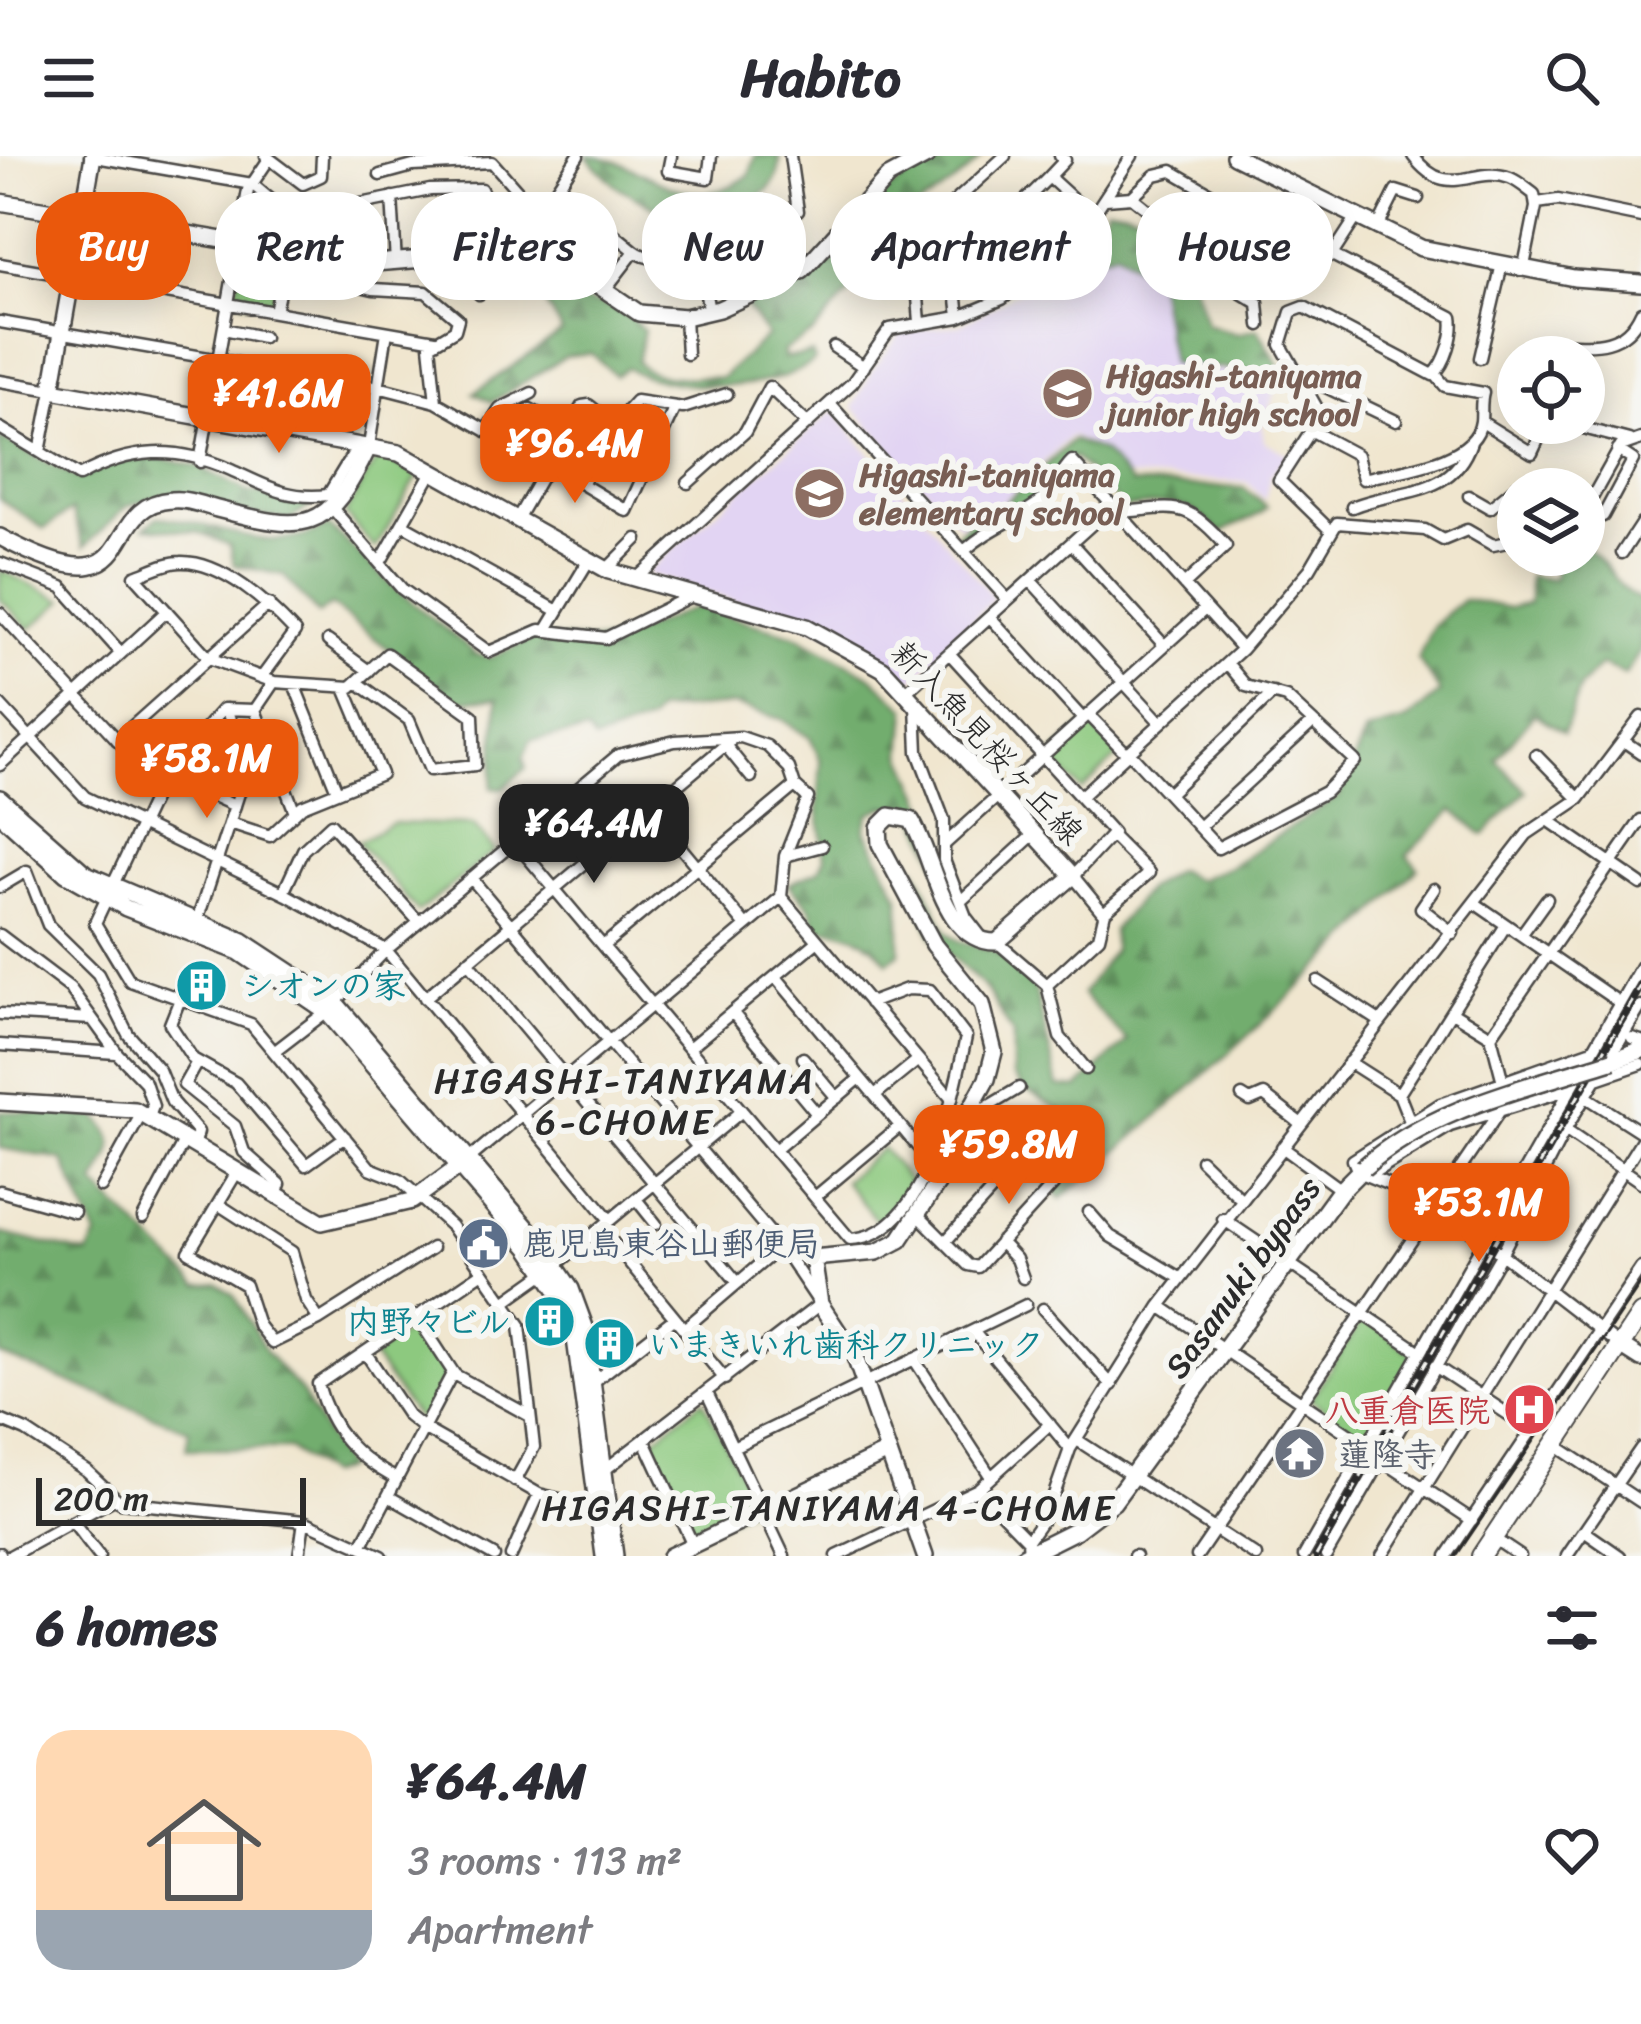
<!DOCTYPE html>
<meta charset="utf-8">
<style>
body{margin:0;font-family:Sriracha,"Klee One",sans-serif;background:#f7f7f7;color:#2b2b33;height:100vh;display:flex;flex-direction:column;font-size:45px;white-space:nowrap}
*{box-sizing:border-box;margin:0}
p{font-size:39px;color:#7c7c81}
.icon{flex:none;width:66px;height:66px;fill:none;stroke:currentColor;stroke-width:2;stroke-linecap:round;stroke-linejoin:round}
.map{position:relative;height:1400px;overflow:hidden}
.sheet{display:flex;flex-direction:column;background:#fff;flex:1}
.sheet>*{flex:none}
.guide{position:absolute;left:36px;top:36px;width:1569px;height:108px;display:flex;gap:24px}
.buttons{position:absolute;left:1497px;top:180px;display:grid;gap:24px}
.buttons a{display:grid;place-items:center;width:108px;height:108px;border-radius:50%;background:#fff;box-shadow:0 6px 30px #0003;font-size:60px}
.scale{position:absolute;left:36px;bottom:30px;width:270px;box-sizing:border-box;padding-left:12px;border:6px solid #2b2b2b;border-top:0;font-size:33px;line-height:42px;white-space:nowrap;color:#2b2b2b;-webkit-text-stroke:9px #f6f6f2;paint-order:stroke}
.price{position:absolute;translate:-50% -102px;padding:0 27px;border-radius:24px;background:#ea580c;color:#fff;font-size:39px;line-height:78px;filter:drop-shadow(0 3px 6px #0008)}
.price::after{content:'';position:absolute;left:50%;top:72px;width:36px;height:27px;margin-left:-18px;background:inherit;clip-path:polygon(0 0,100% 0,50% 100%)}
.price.active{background:#222;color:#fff}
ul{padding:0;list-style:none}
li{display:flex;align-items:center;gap:36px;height:300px;padding:0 36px}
li span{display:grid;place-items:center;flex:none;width:336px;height:240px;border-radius:36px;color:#555}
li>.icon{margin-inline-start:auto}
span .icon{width:144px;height:144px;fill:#fffc;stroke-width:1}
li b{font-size:51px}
h2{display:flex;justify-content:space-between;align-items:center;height:144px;padding:0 36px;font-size:51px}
.chip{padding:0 42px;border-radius:48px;background:#fff;box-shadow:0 6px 30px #0003;font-size:42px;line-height:108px}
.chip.active{background:#ea580c;color:#fff}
header{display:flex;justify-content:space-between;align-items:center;height:156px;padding:0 36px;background:#fff;font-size:54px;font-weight:700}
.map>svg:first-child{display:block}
.built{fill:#e2d4f3}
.green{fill:#8dc97f;stroke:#5c7a55;stroke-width:3}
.forest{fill:url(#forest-firs);stroke:#4e6c4c;stroke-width:3}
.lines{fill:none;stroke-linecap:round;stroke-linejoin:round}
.street-casing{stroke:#494744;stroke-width:15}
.secondary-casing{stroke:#494744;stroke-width:20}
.primary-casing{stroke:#494744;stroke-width:21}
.highway-casing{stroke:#494744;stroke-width:22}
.street{stroke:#fff;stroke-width:10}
.secondary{stroke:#fff;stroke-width:15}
.primary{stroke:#fff;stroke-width:16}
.highway{stroke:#fff;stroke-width:18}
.tram{stroke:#2b2b2b;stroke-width:3}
.rail-casing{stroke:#2b2b2b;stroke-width:8}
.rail{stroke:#f6f6f2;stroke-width:3;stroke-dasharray:9;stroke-linecap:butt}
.primary-bridge-casing{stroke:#494744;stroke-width:21;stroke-linecap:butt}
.primary-bridge{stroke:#fff;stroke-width:16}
.labels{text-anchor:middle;stroke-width:12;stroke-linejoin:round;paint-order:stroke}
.education-label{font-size:33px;font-weight:bold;fill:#785e54;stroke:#f6f6f2;text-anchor:start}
.street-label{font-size:33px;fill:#2b2b2b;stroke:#f6f6f2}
.culture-label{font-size:33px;font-weight:bold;fill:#0d838f;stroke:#f6f6f2;text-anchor:start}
.service-label{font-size:33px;font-weight:bold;fill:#4e5e75;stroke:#f6f6f2;text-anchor:start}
.health-label{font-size:33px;font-weight:bold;fill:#be3a42;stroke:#f6f6f2;text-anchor:end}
.worship-label{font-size:33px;font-weight:bold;fill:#5b616d;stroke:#f6f6f2;text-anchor:start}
.neighbourhood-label{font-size:36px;letter-spacing:3px;fill:#2b2b2b;stroke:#f6f6f2}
</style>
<header><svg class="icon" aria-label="menu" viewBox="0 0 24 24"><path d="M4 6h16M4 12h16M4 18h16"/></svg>Habito<svg class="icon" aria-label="search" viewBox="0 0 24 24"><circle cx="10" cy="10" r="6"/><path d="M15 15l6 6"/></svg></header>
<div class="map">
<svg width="1641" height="1400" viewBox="0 0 1641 1400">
<defs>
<pattern id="forest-firs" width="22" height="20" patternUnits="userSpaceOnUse" patternTransform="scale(3)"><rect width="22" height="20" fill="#72ad6e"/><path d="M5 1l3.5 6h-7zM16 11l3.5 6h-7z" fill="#5e8d5b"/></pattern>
</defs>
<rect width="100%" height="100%" fill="#f6f6f2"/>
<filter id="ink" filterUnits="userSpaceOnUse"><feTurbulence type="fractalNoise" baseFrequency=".00833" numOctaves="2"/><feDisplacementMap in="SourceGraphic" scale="24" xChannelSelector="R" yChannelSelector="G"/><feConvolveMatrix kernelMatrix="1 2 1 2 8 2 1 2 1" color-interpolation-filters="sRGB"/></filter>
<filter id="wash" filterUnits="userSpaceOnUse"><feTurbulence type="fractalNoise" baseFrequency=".004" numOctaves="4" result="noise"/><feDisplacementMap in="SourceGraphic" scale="48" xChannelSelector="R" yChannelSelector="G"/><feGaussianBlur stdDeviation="2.7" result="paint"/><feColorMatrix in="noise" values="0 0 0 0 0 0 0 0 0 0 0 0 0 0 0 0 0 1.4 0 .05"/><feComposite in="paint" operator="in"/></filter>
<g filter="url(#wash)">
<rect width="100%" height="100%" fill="#f0e6cf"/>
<path class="built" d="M1116,95L1157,126L1171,206L1280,225L1262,270L1264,285L1289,299L1270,319L1265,344L1247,326L1125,321L1104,295L1071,280L997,351L979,352L959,370L853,251L874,212L902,176L960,169L1062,112Z
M833,255L994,442L908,528L846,481L646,417Z"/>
<path class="green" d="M242,98L279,104L272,150L235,144Z
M379,298L418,320L375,393L345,358Z
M0,414L64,444L30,473L0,443Z
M1089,565L1119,599L1082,634L1049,602Z
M392,667L473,669L495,695L418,756L358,686Z
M882,992L912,1028L881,1070L844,1025Z
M1368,1164L1415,1200L1364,1283L1310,1243L1361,1166Z
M413,1171L447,1218L424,1263L418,1264L372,1200Z
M703,1244L756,1349L695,1381L650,1286Z"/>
<path class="forest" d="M586,0C643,0 684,68 749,19L755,0H779C786,50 714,56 675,63L616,30Z
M937,0H982C950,39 902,54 868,88L871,107L884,115L850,136L813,177L784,194V202L812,198L815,204C778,238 669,236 626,212L615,219L591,197L566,200L492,246L474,237L562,176L534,128L547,110L565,144C598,145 620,150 644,174L637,206C660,228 689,219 721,222L767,180L746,150L836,101L849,67L865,51Z
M1107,51C1180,56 1187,108 1206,168L1237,178L1258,173L1284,218L1171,207L1157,126L1116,95L1062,112L1096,79Z
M0,282L78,322L123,302L165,303L200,311L248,336L316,346L290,364L151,343L127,350L84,391L72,354L44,373L0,343Z
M1073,284L1103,296L1132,328L1244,332L1267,351C1251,368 1236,364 1221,378C1187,341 1170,347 1125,352L1073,301C1058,312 1053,328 1041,338C1018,357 990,368 968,388L956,379L980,355L998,353Z
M158,361C225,366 265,404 329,370L398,435L478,499L490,502L535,481L613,486L696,451L795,479L871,520L907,553L903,598L930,658L933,693L957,752L915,655L885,650L869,658L865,673L900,742V797L888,806C868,781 847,774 816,772L811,753L789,728L819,714L825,702L818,651L821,605L810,582L781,563L734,549L657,555L649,566L595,585L587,576L531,584L523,602L526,612L503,632H492L498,542L457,545L331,449L318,458L283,419L234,409L230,389L198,376L145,371Z
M1584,390C1608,405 1615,434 1641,444V494L1625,519L1601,509L1580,531L1564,576L1534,558L1496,604L1526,635L1484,679L1453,654L1407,699L1418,712C1307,830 1186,938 1061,1043L1046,1024L1058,1007L1048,993L1065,957L1023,932L1013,919V878L986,833L933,782L904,716L916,711L946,775L959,785L1000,797L1033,825L1058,930L1078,932L1127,885L1082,838L1113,795V774L1148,732L1177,714L1196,724L1227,712L1338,641L1366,576L1406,565L1440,537L1418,503L1433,469L1463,443L1509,452L1529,447V420L1553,424L1560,399H1584Z
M0,955L97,961C124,989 110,997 95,1029L199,1130L218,1128L234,1139L266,1196L301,1236L345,1312L327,1319L289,1293H186L189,1274L0,1199V1077L88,1098L97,1081L63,1004L0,992Z"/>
</g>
<g filter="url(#ink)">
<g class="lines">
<defs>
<path id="street" d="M90,0L252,28L283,54L301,60L430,34L481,33L502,81
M266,0L303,28L321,20L322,0
M671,0L668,15L708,22L711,0
M1413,0C1448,47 1473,8 1510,22C1518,25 1527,33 1534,38L1536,51L1524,110
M380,19L413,10L492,6L539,59
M1049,21L1065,4L1060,0
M558,32L635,95L604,135
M392,41L396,107
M1132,41L1176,76
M1106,43L1132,41L1155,19L1172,15L1238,53L1206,116L1258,147L1260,169
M1537,47L1558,44L1641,61
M537,62L578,0
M1377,73L1396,35L1418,42
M895,79L917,80C944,130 1026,44 1049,21L1094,62
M917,80L1005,0
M697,91L709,155
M635,95C651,107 671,102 683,86C721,101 769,79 798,55L790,0
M462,96L479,138L514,120L498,83
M0,108L435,184
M917,129L920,166
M956,134L959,161
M275,156L284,112L373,133L426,136L458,163L455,174L430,189L436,246
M685,161L687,198
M0,166L378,231L436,246L546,309
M224,173L263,181
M1541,186C1582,187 1622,199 1641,156
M834,191L864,211
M1480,202L1502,108
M1301,219L1396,265
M0,225L52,234L40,296L79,320C130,292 176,289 231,314C266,330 288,344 328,339L359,288
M830,248L1008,444
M675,251L627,355L582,328L614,269L636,245L683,252L727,238
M530,253L568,274
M1482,266L1532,297L1546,267
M1564,267L1629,284
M0,272L40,296
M486,275L500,253L532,237
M1314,276L1357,299L1363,323C1395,315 1476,307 1481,265C1482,255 1480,248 1483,237L1445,230L1435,218
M369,290L387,176
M200,306L248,34L269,3
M688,327L745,276L769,231L808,268
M1554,333H1571
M1469,340L1490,352L1517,330L1524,333
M1352,351C1399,332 1452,342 1471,286
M333,353L402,433L489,496L540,474L606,482L691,440
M1117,356C1175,353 1184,341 1226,390L1184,429
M1584,356L1621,290L1641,283
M1603,360L1633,304L1618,294
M517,363L582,250L589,249L614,269
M402,368L558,455
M1331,375L1279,324L1321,259L1281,189L1291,156L1304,151L1433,219C1446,208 1455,177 1452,161L1332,99L1356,62
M1584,382L1586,383
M1071,387L1164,489
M964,395C990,371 1019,363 1044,343C1055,334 1060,316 1072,305L1242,493L1080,641
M1622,397L1641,368
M381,405L433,314
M0,407L62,431L121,497
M606,414L637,383
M636,423L852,227L890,173L959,161L1002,143L1075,87L1132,0
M1030,424L1161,567
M0,457L137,605L235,650
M990,461L1083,563
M546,475L589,404
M328,485L369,515
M1242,493L1310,413L1337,367L1425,374L1443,384L1467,374L1493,389L1507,386L1518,375
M949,497L1113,677L1073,720L1104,758
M262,521L295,476C269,448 222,405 181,406C166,406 150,415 135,420L209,502L274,526
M357,526L409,564L430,614L475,609L473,560L387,498C375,509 363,520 351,531L274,526L255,554L223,553L165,618L95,767L130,825L251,868L370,1012L400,1024L451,1070L520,1169L534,1291L515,1325
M294,528L337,635
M905,537L1112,350
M0,549L85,641L287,739L386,794L610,1064
M916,549L918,596L944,664V704L966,761L983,783
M255,554L295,656
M1089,559L1127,598
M117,584L269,448
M1625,586L1641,597
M725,589L751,621
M1129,596L1218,692L1325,636L1355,605L1286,541L1246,530L1227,507
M1536,599L1579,643
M0,609L167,455
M795,630L808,642L785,700L781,741L950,941
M1168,638L1273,537
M649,653L746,770
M1548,664L1641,728
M230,667L270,680L302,650L381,618L345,532
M1199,671L1312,567
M514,685L850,1083C927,1080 953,942 966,881L930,834L907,833L870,847
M945,688L1205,453
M785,700L822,690
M471,722L781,1090L820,1148L602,1316
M0,731L27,715L48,769L98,818L128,878L159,914L172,946L198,976L194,991
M1434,733L1421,752L1453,777
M283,737L303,694L331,668L419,766
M963,743L1034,678
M1476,748L1620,847
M195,771L248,610L226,553
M0,779L70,832L117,897L145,926L153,950L149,961
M1521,779L1547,743
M997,786L1047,829L1060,881L1086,913
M468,805L738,1127
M776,821L932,1008
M1318,825L1381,866
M1047,829L1099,781L1105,756L1149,717L1113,681
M425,842L730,585
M180,843L170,868L193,903L236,927L306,1009L345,981
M732,856L817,958
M1452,856L1491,880
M0,858L92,863
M1632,882L1641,885
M0,889L116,897
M689,892L818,785
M274,896L326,856L386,794L618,599L675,585L741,581L767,590L789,612L795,630L603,790
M803,902L837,942
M197,906L184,929L235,970L244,996L280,1028L275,1040
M1349,906L1399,938L1409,963
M1597,923L1641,908
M1399,938L1506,769
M875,939L918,904
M1242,940L1250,945L1264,939L1300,967
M1585,940L1641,976
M970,952L984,953L1019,932
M1565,974L1641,1026
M1282,991L1341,1034
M775,994L860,922
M470,1002L781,741
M1201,1004L1240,1042
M237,1016L189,1096L245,1129L258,1169L272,1187L319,1164L432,1092
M1358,1016L1437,1048L1619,1189
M1358,1016L1353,1004L1440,948L1590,895
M1361,1017H1373L1450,970L1570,933
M101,1031L142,957
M0,1035L74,1056
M815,1041L900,970
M636,1043L656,1068
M218,1048L292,1096L306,1144L319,1164
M1089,1056L1110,1080L1180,1122
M918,1059L968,1109L978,1111L1053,1029
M143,1062L184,985
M1223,1063L1420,1196
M601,1072L725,1223
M945,1086L1038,984
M1000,1086L1016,1103L1023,1122
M504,1146L556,1109L742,955
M1160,1150L1366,1290
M1043,1153L1112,1229
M417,1161L455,1219L530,1260
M684,1173L781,1090
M973,1175L1070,1293
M365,1196L408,1260L423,1272L539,1338L604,1354
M914,1203L991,1321
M1435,1210L1532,1274
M588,1230L675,1162
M707,1237L784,1400
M0,1264L26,1275L87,1315L120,1346L304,1365L382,1400
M1077,1284L1256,1400
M645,1285L693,1389
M1555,1289L1641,1346
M733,1291L1026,1149
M1383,1305L1472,1364
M397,1323C355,1301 330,1274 318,1228L483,1116
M978,1333L1028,1384
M388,1340L494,1400
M73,1367L99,1400
M1584,1375L1620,1400
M1493,1382L1520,1400
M362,1389L453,1216
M0,1397L1,1400
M10,1400L114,1343
M299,1400L304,1365
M511,1400L539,1338
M837,1400L978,1333L1050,1268
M1029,1400L1028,1384L1048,1356L1070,1293L1160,1150L1527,678L1579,643L1641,561
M1134,1400H1135
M1197,1400L1501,953L1503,926L1491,880L1641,664
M1304,1400L1641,810
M1326,1400L1502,1097L1565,974L1641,850
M1382,1400L1641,985
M1447,1400L1641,1112
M1567,1400L1641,1292"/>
<path id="secondary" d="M93,0L52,234L399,297L609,415L807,471L883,513L1073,720L997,786C941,787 935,701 911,664L890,660L879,671L880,688L934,789L982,848L994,896L987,923L954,983L945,1016L900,1084L877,1096L813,1102L820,1148L855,1201L925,1400
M1234,0L1421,92L1574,122L1641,127
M0,46L363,108L448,101L528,71L574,113L639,157L685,161L719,153L802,115L888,21L927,0
M0,381C148,462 96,349 171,344C186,342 202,349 217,353C307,376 327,379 369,290
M0,642L86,718L243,785L334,845L536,1082L571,1133L585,1171L615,1400
M0,658L66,718L126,752L239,796L326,855L529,1092L560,1138L574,1175L604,1400
M0,946L135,954L322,1066L412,1045L468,1004
M1619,1189L1641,1203
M670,1400L887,1296"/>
<path id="primary" d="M1613,904L1641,894
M1024,1400L1076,1374L1113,1346L1341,1034L1363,1012"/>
<path id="highway" d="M1481,1400L1641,1158"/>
</defs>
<use href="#street" class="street-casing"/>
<use href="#secondary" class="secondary-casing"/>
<use href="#primary" class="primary-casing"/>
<use href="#highway" class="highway-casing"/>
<use href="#street" class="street"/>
<use href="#secondary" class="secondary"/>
<use href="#primary" class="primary"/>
<use href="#highway" class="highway"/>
<path class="tram" d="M1456,1400L1641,1127"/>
<defs>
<path id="rail" d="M1316,1400L1641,830"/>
</defs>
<use href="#rail" class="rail-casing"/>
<use href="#rail" class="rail"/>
<defs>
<path id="primary-bridge" d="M1363,1012C1432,951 1527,932 1613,904"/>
</defs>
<use href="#primary-bridge" class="primary-bridge-casing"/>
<use href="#primary-bridge" class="primary-bridge"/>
</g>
</g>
<defs>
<symbol id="school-disc" viewBox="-11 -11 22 22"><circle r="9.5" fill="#8d6e63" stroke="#f6f6f2"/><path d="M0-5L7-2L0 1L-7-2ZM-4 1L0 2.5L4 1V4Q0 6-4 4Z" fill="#fff"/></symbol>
<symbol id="building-disc" viewBox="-11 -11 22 22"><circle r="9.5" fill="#0f9aa8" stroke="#f6f6f2"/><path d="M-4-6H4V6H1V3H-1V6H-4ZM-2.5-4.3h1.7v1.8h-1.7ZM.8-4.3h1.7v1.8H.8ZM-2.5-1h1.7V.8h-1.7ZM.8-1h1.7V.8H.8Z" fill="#fff"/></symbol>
<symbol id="civic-disc" viewBox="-11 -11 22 22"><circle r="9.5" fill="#5c6f8a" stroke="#f6f6f2"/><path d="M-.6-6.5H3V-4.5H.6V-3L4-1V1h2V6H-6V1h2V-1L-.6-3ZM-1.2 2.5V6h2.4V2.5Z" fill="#fff"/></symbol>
<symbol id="hospital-disc" viewBox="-11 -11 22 22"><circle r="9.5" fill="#e0444e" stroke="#f6f6f2"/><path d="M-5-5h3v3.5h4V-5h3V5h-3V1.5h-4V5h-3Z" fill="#fff"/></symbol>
<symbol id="temple-disc" viewBox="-11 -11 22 22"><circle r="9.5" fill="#6b7280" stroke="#f6f6f2"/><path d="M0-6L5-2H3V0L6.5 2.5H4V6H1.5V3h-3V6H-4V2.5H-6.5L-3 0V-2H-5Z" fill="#fff"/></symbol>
</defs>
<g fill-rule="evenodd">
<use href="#school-disc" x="1038" y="208" width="59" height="59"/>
<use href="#school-disc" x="790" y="308" width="59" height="59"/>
<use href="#building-disc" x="172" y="800" width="59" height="59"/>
<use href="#civic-disc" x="454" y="1058" width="59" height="59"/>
<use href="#building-disc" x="520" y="1136" width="59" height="59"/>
<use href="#building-disc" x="580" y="1158" width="59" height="59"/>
<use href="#hospital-disc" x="1500" y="1224" width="59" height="59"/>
<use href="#temple-disc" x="1270" y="1268" width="59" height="59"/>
</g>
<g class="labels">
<g class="education-label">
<text x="1106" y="231">Higashi-taniyama<tspan x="1106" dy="38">junior high school</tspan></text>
<text x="859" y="330">Higashi-taniyama<tspan x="859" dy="38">elementary school</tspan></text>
</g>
<g class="street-label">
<text transform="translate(988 586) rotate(47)" y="12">新入魚見桜ヶ丘線</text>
<text transform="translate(1242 1121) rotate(-54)" y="12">Sasanuki bypass</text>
</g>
<g class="culture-label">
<text x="241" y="841">シオンの家</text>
<text x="511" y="1177" text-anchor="end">内野々ビル</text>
<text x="648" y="1200">いまきいれ歯科クリニック</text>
</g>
<g class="service-label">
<text x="523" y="1099">鹿児島東谷山郵便局</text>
</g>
<g class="health-label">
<text x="1490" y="1266">八重倉医院</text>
</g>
<g class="worship-label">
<text x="1338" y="1310">蓮隆寺</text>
</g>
<g class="neighbourhood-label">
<text x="625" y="937">HIGASHI-TANIYAMA<tspan x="625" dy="41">6-CHOME</tspan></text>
<text x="829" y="1364">HIGASHI-TANIYAMA 4-CHOME</text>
</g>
</g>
</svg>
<div class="buttons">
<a><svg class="icon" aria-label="locate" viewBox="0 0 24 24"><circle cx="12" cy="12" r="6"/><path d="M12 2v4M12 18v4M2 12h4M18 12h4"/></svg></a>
<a><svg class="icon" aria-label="layers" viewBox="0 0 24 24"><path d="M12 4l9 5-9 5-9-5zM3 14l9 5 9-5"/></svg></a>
</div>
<div class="scale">200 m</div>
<b class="price" style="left:279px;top:300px">¥41.6M</b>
<b class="price" style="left:575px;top:350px">¥96.4M</b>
<b class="price" style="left:207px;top:665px">¥58.1M</b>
<b class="price active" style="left:594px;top:730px">¥64.4M</b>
<b class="price" style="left:1009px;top:1051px">¥59.8M</b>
<b class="price" style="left:1479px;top:1109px">¥53.1M</b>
<div class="guide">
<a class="chip active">Buy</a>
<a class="chip">Rent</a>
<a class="chip">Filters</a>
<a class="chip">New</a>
<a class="chip">Apartment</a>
<a class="chip">House</a>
</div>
</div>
<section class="sheet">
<h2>6 homes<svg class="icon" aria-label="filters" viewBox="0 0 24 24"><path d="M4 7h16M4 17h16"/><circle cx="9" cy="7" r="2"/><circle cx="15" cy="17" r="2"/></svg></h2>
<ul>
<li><span style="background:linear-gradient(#ffd9b3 75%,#9aa5b1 0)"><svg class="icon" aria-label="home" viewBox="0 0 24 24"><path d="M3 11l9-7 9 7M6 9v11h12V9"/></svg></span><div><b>¥64.4M</b><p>3 rooms · 113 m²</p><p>Apartment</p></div><svg class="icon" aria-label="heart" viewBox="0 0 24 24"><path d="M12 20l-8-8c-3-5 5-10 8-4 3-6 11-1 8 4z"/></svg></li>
</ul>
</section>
